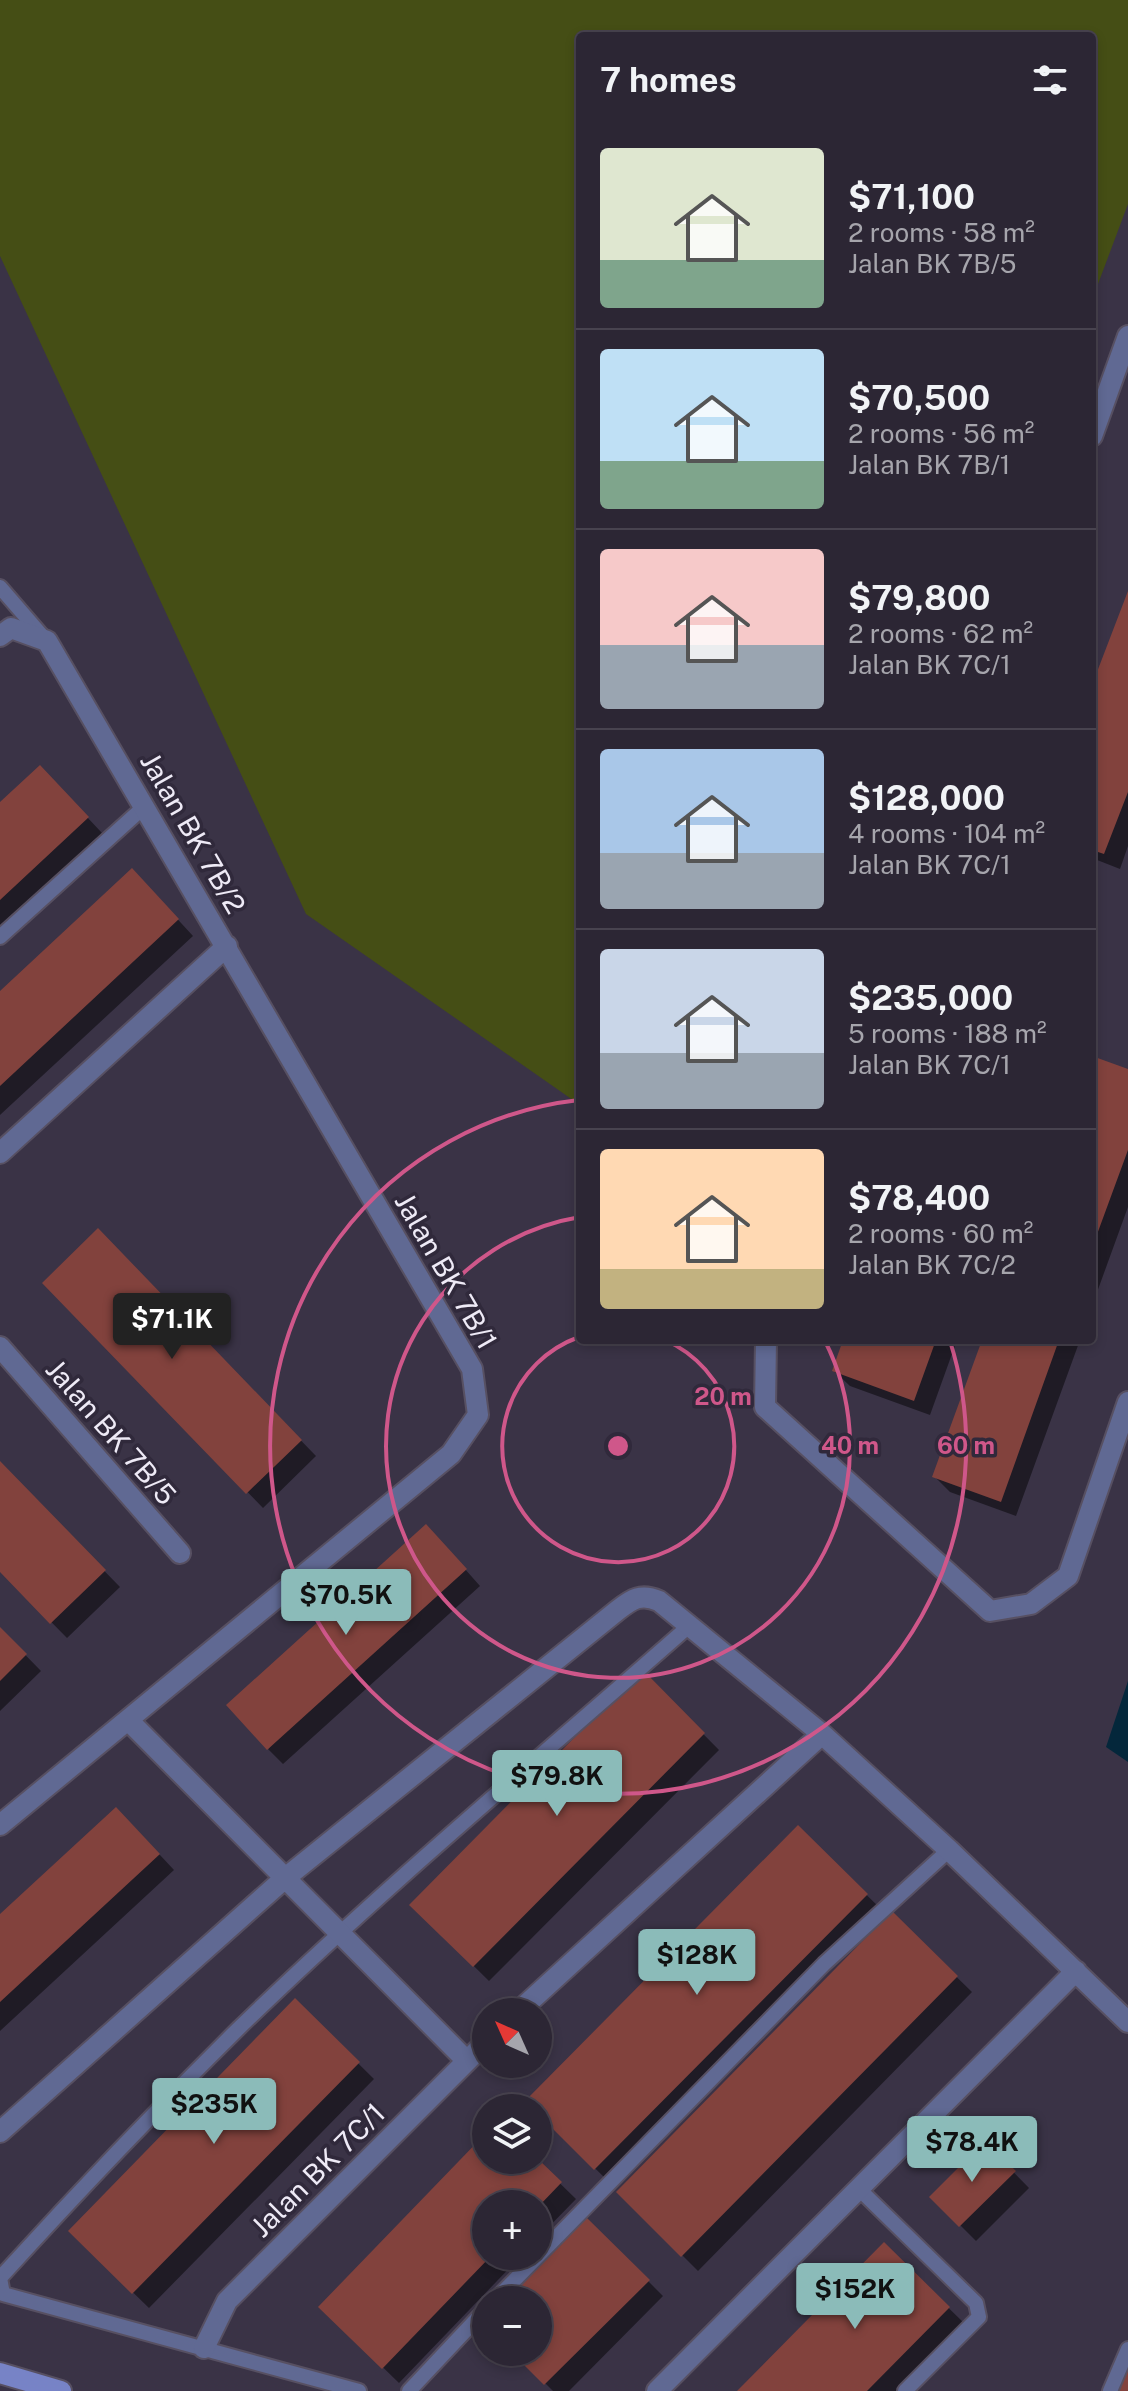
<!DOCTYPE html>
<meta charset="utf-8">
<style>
body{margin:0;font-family:"Public Sans",sans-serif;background:#342e3c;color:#f1f3f6;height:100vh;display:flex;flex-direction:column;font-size:30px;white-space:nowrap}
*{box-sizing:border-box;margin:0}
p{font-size:26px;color:#a6a5ac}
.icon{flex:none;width:44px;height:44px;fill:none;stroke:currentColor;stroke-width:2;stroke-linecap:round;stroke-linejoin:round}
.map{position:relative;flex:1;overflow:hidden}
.panel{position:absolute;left:576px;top:32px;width:520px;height:1312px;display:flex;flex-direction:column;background:#2c2634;border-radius:8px;box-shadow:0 4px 12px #0003,0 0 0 2px #48434f}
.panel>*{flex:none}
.needle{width:52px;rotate:315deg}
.tools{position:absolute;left:472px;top:1998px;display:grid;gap:16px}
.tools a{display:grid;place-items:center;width:80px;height:80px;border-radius:50%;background:#2c2634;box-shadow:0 4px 12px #0003,0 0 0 2px #48434f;font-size:40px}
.price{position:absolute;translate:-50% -68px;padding:0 18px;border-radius:8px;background:#8bbbb9;color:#111;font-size:26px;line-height:52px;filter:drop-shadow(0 2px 4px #0008)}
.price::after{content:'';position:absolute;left:50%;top:48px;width:24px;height:18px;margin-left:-12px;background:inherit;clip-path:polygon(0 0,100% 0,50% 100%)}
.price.current{background:#222;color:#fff}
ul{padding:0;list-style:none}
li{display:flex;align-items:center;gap:24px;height:200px;padding:0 24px}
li+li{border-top:2px solid #48434f}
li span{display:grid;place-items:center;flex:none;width:224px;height:160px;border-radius:8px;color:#555}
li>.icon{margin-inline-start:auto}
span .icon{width:96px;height:96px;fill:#fffc;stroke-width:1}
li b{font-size:34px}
h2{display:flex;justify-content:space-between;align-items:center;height:96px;padding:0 24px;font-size:34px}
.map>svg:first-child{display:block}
.green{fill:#454e15}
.water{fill:#04273b}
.shadow{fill:#0007}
.building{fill:#82423d}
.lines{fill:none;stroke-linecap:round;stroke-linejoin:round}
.lane-casing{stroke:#575062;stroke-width:18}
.street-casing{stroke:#575062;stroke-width:24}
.secondary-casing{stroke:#575062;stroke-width:24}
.lane{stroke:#606993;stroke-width:14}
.street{stroke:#606993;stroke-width:20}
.secondary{stroke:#7783c6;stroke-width:20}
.ring{fill:none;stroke:#cf578a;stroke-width:4}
.labels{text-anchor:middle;stroke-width:7;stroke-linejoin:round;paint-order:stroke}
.street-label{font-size:28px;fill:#eeeaf6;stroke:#30293b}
.centre{fill:#cf578a;stroke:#30293b;stroke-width:4}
.ring-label{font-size:24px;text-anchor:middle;font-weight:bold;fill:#cf578a;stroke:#30293b;stroke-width:7;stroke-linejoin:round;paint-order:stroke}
</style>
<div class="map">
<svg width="1128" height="2391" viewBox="0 0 1128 2391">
<rect width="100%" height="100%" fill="#3a3346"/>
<path class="green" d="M0,0H1128V204L1092,300V36H580V1105L306,914L0,256Z"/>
<path class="water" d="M1128,1681V1762L1106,1747Z"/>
<path class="shadow" d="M1128,596V846L1120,869L1092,858V690Z
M55,783L102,833L0,930V805Z
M147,886L193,936L0,1115V994Z
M1092,1059L1128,1071V1207L1092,1306Z
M98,1231L316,1456L263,1508L44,1283Z
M845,1340H957L930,1415L850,1386L834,1371Z
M985,1340H1080L1016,1516L950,1492L935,1477Z
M0,1464L120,1587L67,1638L0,1570Z
M441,1542L480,1586L283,1764L268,1749Z
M0,1629L41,1671L0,1711Z
M642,1672L719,1750L489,1981L412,1905Z
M132,1825L174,1870L0,2031V1917Z
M798,1828L882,1910L611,2184L538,2112V2108H535Z
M892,1914L972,1992L698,2271L619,2192Z
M295,2001L374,2079L149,2308L70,2231Z
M486,2136V2160H536L576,2199L538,2238V2204H486V2256H521L399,2383L321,2307Z
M985,2143L1029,2188L976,2241L932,2197Z
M587,2220L663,2296L569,2391H553L514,2352H538V2300H508Z
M884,2245L964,2323L897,2391H739Z"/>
<path class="building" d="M1128,591V792L1104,854L1092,850V685Z
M40,765L89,817L0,900V802Z
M132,868L179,919L0,1086V991Z
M1092,1056L1128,1069V1150L1092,1248Z
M98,1228L302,1440L246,1494L42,1283Z
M843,1340H936L914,1401L832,1371Z
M982,1340H1059L1001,1502L932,1477Z
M0,1461L106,1570L50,1624L0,1572Z
M426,1524L467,1569L267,1750L226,1705Z
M0,1627L27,1654L0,1681Z
M642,1669L705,1733L473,1967L409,1905Z
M116,1807L160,1854L0,2002V1914Z
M798,1825L868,1894L594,2170L538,2114V2108H532L525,2101Z
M892,1911L958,1976L681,2257L616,2192Z
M295,1998L360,2062L132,2294L68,2231Z
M486,2133V2160H539L562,2182L538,2207V2204H486V2256H491L382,2369L318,2307Z
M985,2141L1016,2171L959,2227L929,2197Z
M587,2218L650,2280L544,2385L511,2352H538V2300H505Z
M884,2242L950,2307L867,2391H737Z
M1128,2370V2391H1118Z"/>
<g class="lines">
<defs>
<path id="lane" d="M0,587L44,638
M0,937L145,806
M859,2189L976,2303L979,2317L905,2391
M538,2256L824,1964L949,1850
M495,2300L538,2256
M359,2391L3,2294L0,2278C77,2193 156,2110 238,2029C382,1889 538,1759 689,1626
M409,2391L486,2309
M1110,2391L1128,2349"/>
<path id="street" d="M1092,436L1128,336
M0,636L11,628L47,641L472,1369L478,1415L451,1454L0,1825
M0,1153L227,946
M766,1340L765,1407L990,1611L1031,1604L1068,1576L1128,1402
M0,1347L180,1553
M128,1720L466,2060
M518,2012L822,1734
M0,2132L284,1879L618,1610C632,1599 641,1593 659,1601L822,1734L949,1850L1128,2022
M204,2348L227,2301L486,2042
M657,2391L1076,1971"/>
<path id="secondary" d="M0,2373L61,2391"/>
</defs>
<use href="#lane" class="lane-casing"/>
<use href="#street" class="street-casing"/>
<use href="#secondary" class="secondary-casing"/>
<use href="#lane" class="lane"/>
<use href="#street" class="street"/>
<use href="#secondary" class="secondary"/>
</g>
<g class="ring">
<path d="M665 1340A116 116 0 1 1 579 1337"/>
<path d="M825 1341A232 232 0 1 1 580 1217"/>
<path d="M950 1341A348 348 0 1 1 579 1100"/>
</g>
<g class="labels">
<g class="street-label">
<text transform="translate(193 833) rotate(60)" y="10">Jalan BK 7B/2</text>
<text transform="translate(446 1271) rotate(60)" y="10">Jalan BK 7B/1</text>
<text transform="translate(111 1432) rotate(49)" y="10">Jalan BK 7B/5</text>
<text transform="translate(318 2170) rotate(-45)" y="10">Jalan BK 7C/1</text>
</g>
</g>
<circle cx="618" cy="1446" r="12" class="centre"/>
<g class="ring-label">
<text x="723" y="1405">20 m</text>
<text x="850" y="1454">40 m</text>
<text x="966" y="1454">60 m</text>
</g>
</svg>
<div class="tools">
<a><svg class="needle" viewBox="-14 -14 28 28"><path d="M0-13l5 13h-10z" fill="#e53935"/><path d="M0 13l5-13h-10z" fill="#a6a5ac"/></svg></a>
<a><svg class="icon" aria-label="layers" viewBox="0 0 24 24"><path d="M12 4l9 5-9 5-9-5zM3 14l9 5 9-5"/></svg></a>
<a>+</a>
<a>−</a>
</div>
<b class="price current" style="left:172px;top:1361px">$71.1K</b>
<b class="price" style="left:346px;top:1637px">$70.5K</b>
<b class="price" style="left:557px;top:1818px">$79.8K</b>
<b class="price" style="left:697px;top:1997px">$128K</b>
<b class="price" style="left:214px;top:2146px">$235K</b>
<b class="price" style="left:972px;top:2184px">$78.4K</b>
<b class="price" style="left:855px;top:2331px">$152K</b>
<section class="panel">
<h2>7 homes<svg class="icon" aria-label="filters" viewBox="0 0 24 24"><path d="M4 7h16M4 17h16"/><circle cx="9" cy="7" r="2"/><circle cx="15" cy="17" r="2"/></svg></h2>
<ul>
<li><span style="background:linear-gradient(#dfe7d0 70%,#7fa58c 0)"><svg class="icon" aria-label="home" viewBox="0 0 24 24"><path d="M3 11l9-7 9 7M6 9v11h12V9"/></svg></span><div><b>$71,100</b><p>2 rooms · 58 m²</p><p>Jalan BK 7B/5</p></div></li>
<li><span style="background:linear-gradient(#bfe0f5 70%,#7fa58c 0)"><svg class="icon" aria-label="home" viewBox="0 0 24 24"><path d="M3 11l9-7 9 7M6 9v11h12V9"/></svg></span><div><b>$70,500</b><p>2 rooms · 56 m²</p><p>Jalan BK 7B/1</p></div></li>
<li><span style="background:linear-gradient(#f6c9c9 60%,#9aa5b1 0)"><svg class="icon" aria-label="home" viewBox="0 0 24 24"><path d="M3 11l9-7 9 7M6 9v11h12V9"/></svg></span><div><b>$79,800</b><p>2 rooms · 62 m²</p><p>Jalan BK 7C/1</p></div></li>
<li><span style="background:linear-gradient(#a9c7e8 65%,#9aa5b1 0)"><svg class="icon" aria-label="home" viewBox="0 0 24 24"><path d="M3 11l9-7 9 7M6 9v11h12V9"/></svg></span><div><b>$128,000</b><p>4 rooms · 104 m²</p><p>Jalan BK 7C/1</p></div></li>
<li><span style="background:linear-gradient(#c9d6e8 65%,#9aa5b1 0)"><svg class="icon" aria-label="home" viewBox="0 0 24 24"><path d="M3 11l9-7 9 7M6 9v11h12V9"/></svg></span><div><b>$235,000</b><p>5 rooms · 188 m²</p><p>Jalan BK 7C/1</p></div></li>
<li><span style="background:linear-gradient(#ffd9b3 75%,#c2b280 0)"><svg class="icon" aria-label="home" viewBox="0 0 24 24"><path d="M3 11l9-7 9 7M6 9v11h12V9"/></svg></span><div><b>$78,400</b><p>2 rooms · 60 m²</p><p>Jalan BK 7C/2</p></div></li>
</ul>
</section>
</div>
